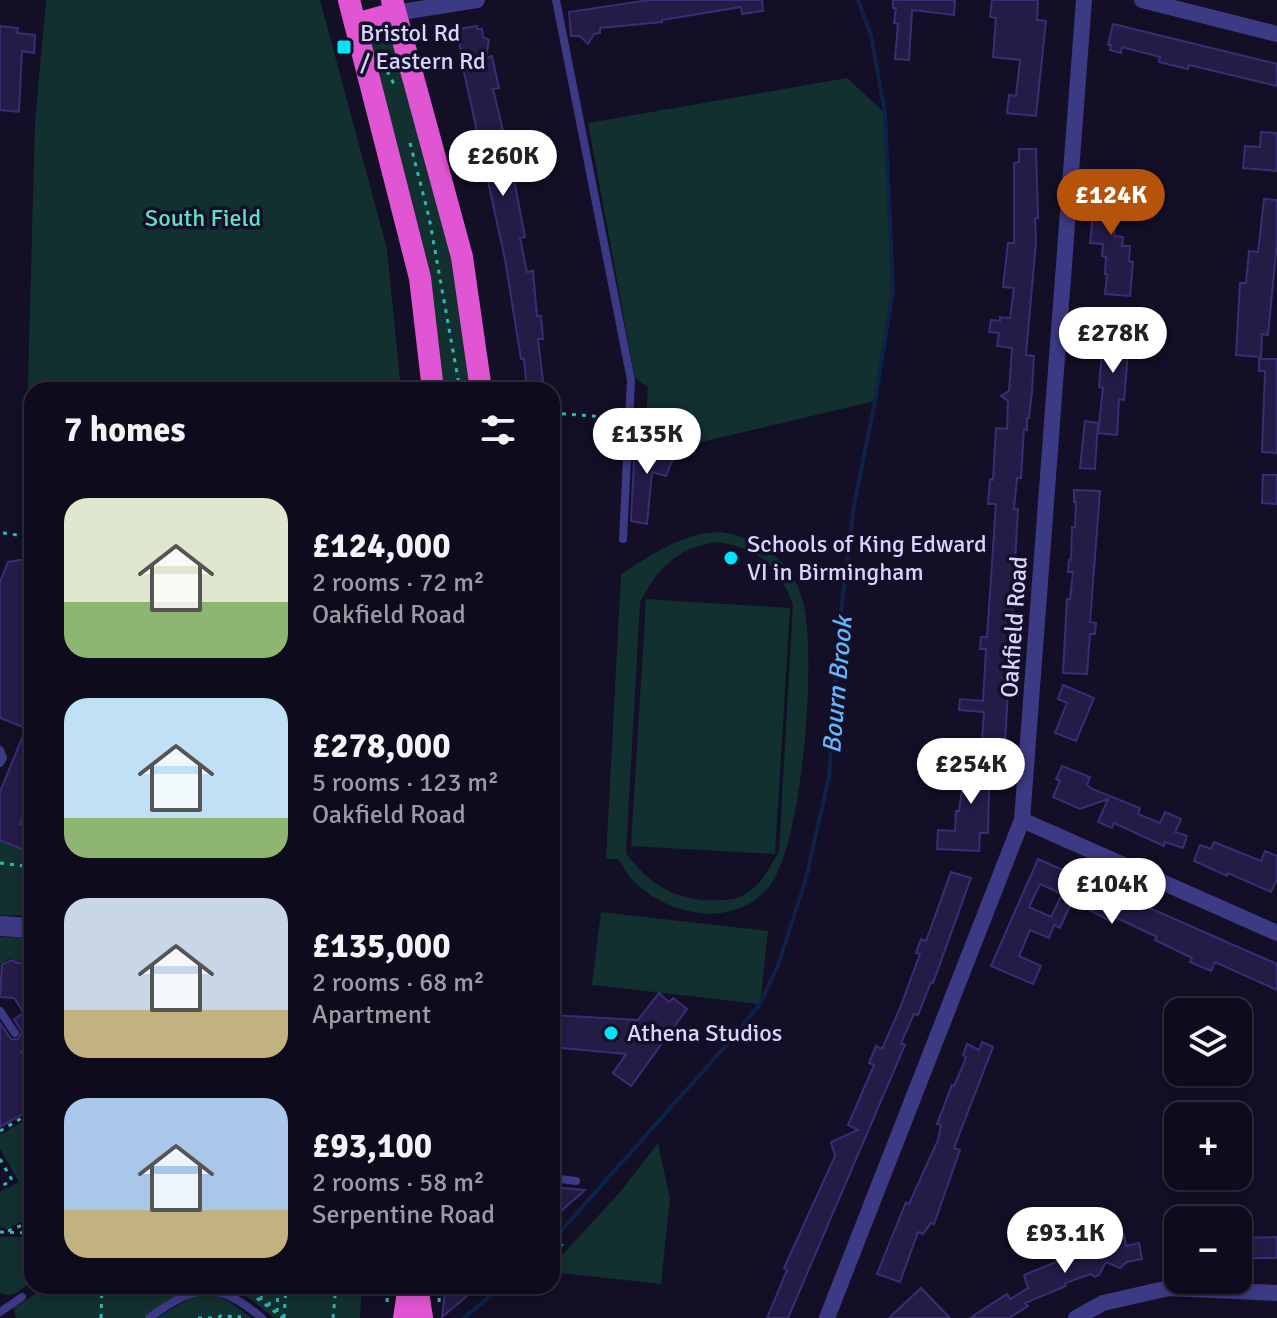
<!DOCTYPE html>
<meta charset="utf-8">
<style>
body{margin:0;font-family:Signika,sans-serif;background:#1c1929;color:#f1f3f6;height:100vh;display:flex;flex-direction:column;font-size:30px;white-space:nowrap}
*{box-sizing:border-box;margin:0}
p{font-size:26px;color:#9b9ba3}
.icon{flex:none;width:44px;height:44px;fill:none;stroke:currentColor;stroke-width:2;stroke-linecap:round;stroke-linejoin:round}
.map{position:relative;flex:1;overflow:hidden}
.panel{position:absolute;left:24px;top:382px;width:536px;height:912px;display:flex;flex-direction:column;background:#0e0b1c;border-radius:24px;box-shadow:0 4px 12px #0003,0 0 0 2px #2e2b3b}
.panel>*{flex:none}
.tools{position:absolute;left:1164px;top:998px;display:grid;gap:16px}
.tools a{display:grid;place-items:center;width:88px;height:88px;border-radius:16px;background:#0e0b1c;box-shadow:0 4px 12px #0003,0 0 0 2px #2e2b3b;font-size:40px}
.price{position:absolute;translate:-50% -68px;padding:0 18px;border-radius:28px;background:#fff;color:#222;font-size:26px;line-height:52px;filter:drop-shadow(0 2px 4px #0008)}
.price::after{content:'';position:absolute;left:50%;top:48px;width:24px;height:18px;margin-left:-12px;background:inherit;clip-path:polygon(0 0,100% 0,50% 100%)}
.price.on{background:#b45309;color:#fff}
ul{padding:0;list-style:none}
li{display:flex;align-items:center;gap:24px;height:200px;padding:0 40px}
li span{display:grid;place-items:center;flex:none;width:224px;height:160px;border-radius:24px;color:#555}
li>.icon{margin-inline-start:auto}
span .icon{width:96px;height:96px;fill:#fffc;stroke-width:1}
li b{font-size:34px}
h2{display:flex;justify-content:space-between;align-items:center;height:96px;padding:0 40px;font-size:34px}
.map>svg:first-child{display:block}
.green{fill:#12302f;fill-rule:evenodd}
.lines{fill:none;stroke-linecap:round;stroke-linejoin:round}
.stream{stroke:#0c2248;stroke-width:4}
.building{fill:#241b47;stroke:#3b2d73;stroke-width:2;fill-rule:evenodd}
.path{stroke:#2fb8b0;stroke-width:3;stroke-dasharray:4 6;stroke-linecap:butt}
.service{stroke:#3d3a85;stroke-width:8}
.minor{stroke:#3d3a85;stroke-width:16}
.tertiary{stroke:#3d3a85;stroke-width:20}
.trunk{stroke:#e055d1;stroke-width:22}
.poi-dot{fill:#00e5ff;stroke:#130f26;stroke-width:3}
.labels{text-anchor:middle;stroke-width:7;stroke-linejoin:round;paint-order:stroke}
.poi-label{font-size:24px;fill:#d9d4ff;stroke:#130f26;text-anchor:start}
.park-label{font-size:24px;fill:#5fe0c0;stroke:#130f26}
.street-label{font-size:24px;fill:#d9d4ff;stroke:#130f26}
.water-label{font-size:26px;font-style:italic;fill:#62b6ff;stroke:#130f26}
</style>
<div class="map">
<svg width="1277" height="1318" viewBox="0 0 1277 1318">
<rect width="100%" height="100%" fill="#130f26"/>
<path class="green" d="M46,0H320L387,249L401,390H32V420H27L35,122Z
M388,37L397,51L453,257L472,390H443L371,45L375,40Z
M847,78L885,113L893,291L875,401L689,445L640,430L646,416L648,387L635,378L588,123Z
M26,428H32V527L24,526Z
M720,532C760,538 793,561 803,602C817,655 803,848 768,888C735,927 677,917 641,888C632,881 625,870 618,859H606L621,574C653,554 682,533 720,532ZM717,542C760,549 777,564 793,604L779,851C771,865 763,882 750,891C741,898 731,900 721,900C680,903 650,886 626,853L640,602C657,569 678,547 717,542Z
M646,599L790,608L775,854L631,846Z
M0,840L32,844V916L0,915Z
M601,912L768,931L760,1004L592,985Z
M0,937L32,938V959L17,961L10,958L1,965L0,970Z
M32,1116V1217L6,1229L0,1227V1192L19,1182L0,1149V1135Z
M658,1143L670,1199L661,1284L552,1272V1266L621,1191Z
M0,1237H32V1281C21,1289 13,1301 0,1292Z
M47,1286H202C181,1291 161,1305 144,1318H16L14,1308Z
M221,1286H362L360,1318H274L243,1293Z
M212,1294L228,1301L252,1318H156L194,1296Z"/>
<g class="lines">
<path class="stream" d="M552,1241L729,1042L760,1004L778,965L805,882L829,777L841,611L854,505L875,401L893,291L885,113L871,35L858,0
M464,1318L502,1286"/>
</g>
<path class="building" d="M649,0H762L763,11L742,14L741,7L662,20V22L600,28V33L594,34L588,44L580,36H571L569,12Z
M893,0H955L954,15L912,10L909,60L895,59L898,24L894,23L896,8H893Z
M992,0H1038L1037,20L1046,21L1036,116L1007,113L1009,95L1016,96L1020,60L993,57L996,18L990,17Z
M1113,24L1277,64V86L1189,65L1188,69L1159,62L1160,57L1122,47L1121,53L1110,50L1111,45H1108Z
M0,26L18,28L17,33L35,35L34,53L22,51L19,112L0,110Z
M477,26V29H482L483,37L489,40L486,58L492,56L499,88L493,89L505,139H501L505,165L511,164L525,237L520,238L527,272L533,271L537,316H541L543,339H538L544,390H527L524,359H521L505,259L462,63L458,29Z
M1261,132L1277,133V171L1243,168L1245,146L1260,147Z
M1019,149H1036L1038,218H1035L1036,242L1026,355L1034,356L1032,391L1029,418H1027V430L1024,429L1021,478H1017L1014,509H1018L1005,744L982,742L984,712L959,710L960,699L983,701L986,649H980L981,637H987L996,504H988L990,479L993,480L996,428L1007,429L1008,401L1001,396L1009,391L1012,348L997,346L999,333L989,332L991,320L1000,321V317L1010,318L1014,288L1003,287L1008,243H1014V163L1019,162Z
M1097,174L1115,176V186H1119L1114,236L1123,237L1122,246H1130L1129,261L1133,262L1130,296L1105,294L1107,274H1105L1106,257L1102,256L1103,244L1090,243Z
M1264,199L1277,200V242L1268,335L1262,334L1261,357L1236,355L1240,283H1246L1249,251L1258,252Z
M1101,325L1130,329L1124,400L1119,399L1117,435L1098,433L1103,388L1099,387L1102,352H1098Z
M1259,359H1277V453L1262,452L1265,371H1259Z
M1085,421L1098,423L1095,469L1080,468Z
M635,442L658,445L676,451L666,476L652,472L647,524L631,521Z
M1263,475H1277V504L1262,503Z
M1074,490L1100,491L1090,622L1096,623L1095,634H1090L1087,674L1063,673L1067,599H1070L1073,572H1068L1069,560H1071L1072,527H1075L1076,502H1074Z
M32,558V793L20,824L32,829V844L29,852L0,840V792L26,728L0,718V582L8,562Z
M1063,685L1094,698L1076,741L1055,733L1067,703L1058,699Z
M968,748L990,750L988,833H980L979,851L937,849L938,830L955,831L956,811H959Z
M1062,766L1090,777L1087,785L1092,789L1140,808L1138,814L1160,823L1165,812L1181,819L1175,832L1187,836L1183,848L1165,842L1164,846L1114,823L1112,828L1098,822L1108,799L1080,809L1053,797L1060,781L1056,779Z
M1214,842L1261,861L1265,851L1277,856V879L1271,892L1228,873L1227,876L1194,861L1200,845L1211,849Z
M1038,859L1277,964V990L1215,962L1211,971L1190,962L1192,958L1155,940L1157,937L1115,917L1112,922L1072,901L1060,928L1054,925L1049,938L1030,930L1019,956L1041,966L1033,984L991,966ZM1040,884L1062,894L1051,917L1029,907Z
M951,872L971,878L933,983L931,982L918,1015L914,1014L901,1043L905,1045L788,1318H767L787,1270L784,1268L835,1156L831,1142L858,1130L848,1125L874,1065L869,1063L876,1046L882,1049L900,1008L920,954L916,953L921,939L926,941Z
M11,960L18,963L32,962V1046L21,1052L26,1059L23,1072L32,1074V1103L23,1108L26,1112L0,1127V1023L11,1039H18L22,1032L14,1019L24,1013L14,998L0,997L2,965Z
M659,993L669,1002L673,998L687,1009L631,1086L613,1073L626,1054L552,1047V1015L638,1020Z
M982,1042L993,1047L954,1148L960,1150L934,1224L931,1223L923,1234L918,1232L900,1282L877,1274L906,1202L909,1204L938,1140L941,1125L937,1124L952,1085L954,1086L961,1070L966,1057L963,1055L967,1044L979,1050Z
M552,1187L585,1190L552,1219Z
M1124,1234L1126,1246L1139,1243L1142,1259L1127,1262L1120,1268L1106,1262L1099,1275L1095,1277L1091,1274L1065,1283L1066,1286L1025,1303L1028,1306L1009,1318H970L1007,1294L1010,1299L1028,1288L1024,1275L1056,1262L1080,1258L1078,1248Z
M1277,1237V1258H1247V1252H1238V1238Z
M446,1286H479L442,1317Z
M921,1288L950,1318H889L906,1302Z"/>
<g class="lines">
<path class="path" d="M387,71L395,86
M410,143L429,217L460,390
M552,413L620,418
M3,533L32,537
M0,863L32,867
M0,1131L32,1112
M0,1159L12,1180L0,1187
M8,1231L32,1221
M0,1232L32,1233
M552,1237L567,1250
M241,1286L283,1318
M366,1286V1290L386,1292
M261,1300L262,1286
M387,1302L388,1286
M439,1302L440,1286
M269,1306L270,1286
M277,1312L278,1286
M101,1318L102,1286
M198,1318H216
M219,1318L220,1316L241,1317
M284,1318L286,1286
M333,1318L336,1286"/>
<path class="service" d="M556,0L631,380L623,539
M0,750L3,758L0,763
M0,1011L15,1033
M552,1178L576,1181
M0,1312L22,1297
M149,1318C196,1284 216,1280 262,1318"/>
<path class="minor" d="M1142,0L1277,34
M395,13L477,0
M1022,820L1277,933
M827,1318L1022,820L1084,0
M1076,1318L1103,1303L1169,1288L1277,1293"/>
<path class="tertiary" d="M0,926L32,928"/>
<path class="trunk" d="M349,0L420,278L433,390
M392,0L462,257L481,390
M355,24L395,13
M417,1286L422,1318
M404,1318L409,1286"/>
</g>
<g class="poi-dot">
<rect x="336" y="39" width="16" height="16" rx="4"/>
<circle cx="731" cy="558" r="8"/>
<circle cx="611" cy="1033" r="8"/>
</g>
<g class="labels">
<g class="poi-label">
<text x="360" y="41">Bristol Rd<tspan x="360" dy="28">/ Eastern Rd</tspan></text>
<text x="747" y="552">Schools of King Edward<tspan x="747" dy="28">VI in Birmingham</tspan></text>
<text x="627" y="1041">Athena Studios</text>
</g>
<g class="park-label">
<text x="203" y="226">South Field</text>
</g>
<g class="street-label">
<text transform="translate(1014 627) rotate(-86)" y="8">Oakfield Road</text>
</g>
<g class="water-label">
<text transform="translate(837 685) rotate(-85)" y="9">Bourn Brook</text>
</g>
</g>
</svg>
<div class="tools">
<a><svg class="icon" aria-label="layers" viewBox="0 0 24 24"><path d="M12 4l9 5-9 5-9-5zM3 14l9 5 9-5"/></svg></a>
<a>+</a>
<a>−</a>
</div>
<b class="price" style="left:503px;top:198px">£260K</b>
<b class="price on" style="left:1111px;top:237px">£124K</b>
<b class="price" style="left:1113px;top:375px">£278K</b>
<b class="price" style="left:647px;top:476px">£135K</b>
<b class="price" style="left:971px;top:806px">£254K</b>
<b class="price" style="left:1112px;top:926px">£104K</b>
<b class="price" style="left:1065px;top:1275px">£93.1K</b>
<section class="panel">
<h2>7 homes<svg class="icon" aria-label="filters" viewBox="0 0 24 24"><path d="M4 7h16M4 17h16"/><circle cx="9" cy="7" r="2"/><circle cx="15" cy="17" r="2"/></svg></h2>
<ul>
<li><span style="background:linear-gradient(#dfe7d0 65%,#8fb573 0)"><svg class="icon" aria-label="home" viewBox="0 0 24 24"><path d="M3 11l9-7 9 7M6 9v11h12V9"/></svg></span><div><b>£124,000</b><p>2 rooms · 72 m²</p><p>Oakfield Road</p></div></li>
<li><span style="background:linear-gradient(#bfe0f5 75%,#8fb573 0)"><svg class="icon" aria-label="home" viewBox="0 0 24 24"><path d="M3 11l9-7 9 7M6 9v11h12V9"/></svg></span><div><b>£278,000</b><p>5 rooms · 123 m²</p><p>Oakfield Road</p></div></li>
<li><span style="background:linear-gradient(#c9d6e8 70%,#c2b280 0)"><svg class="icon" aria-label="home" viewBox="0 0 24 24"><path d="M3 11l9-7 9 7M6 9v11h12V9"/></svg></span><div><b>£135,000</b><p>2 rooms · 68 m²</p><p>Apartment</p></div></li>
<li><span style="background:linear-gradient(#a9c7e8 70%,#c2b280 0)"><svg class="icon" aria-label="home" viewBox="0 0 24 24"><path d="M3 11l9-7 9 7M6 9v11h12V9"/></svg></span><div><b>£93,100</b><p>2 rooms · 58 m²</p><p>Serpentine Road</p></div></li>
</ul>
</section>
</div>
